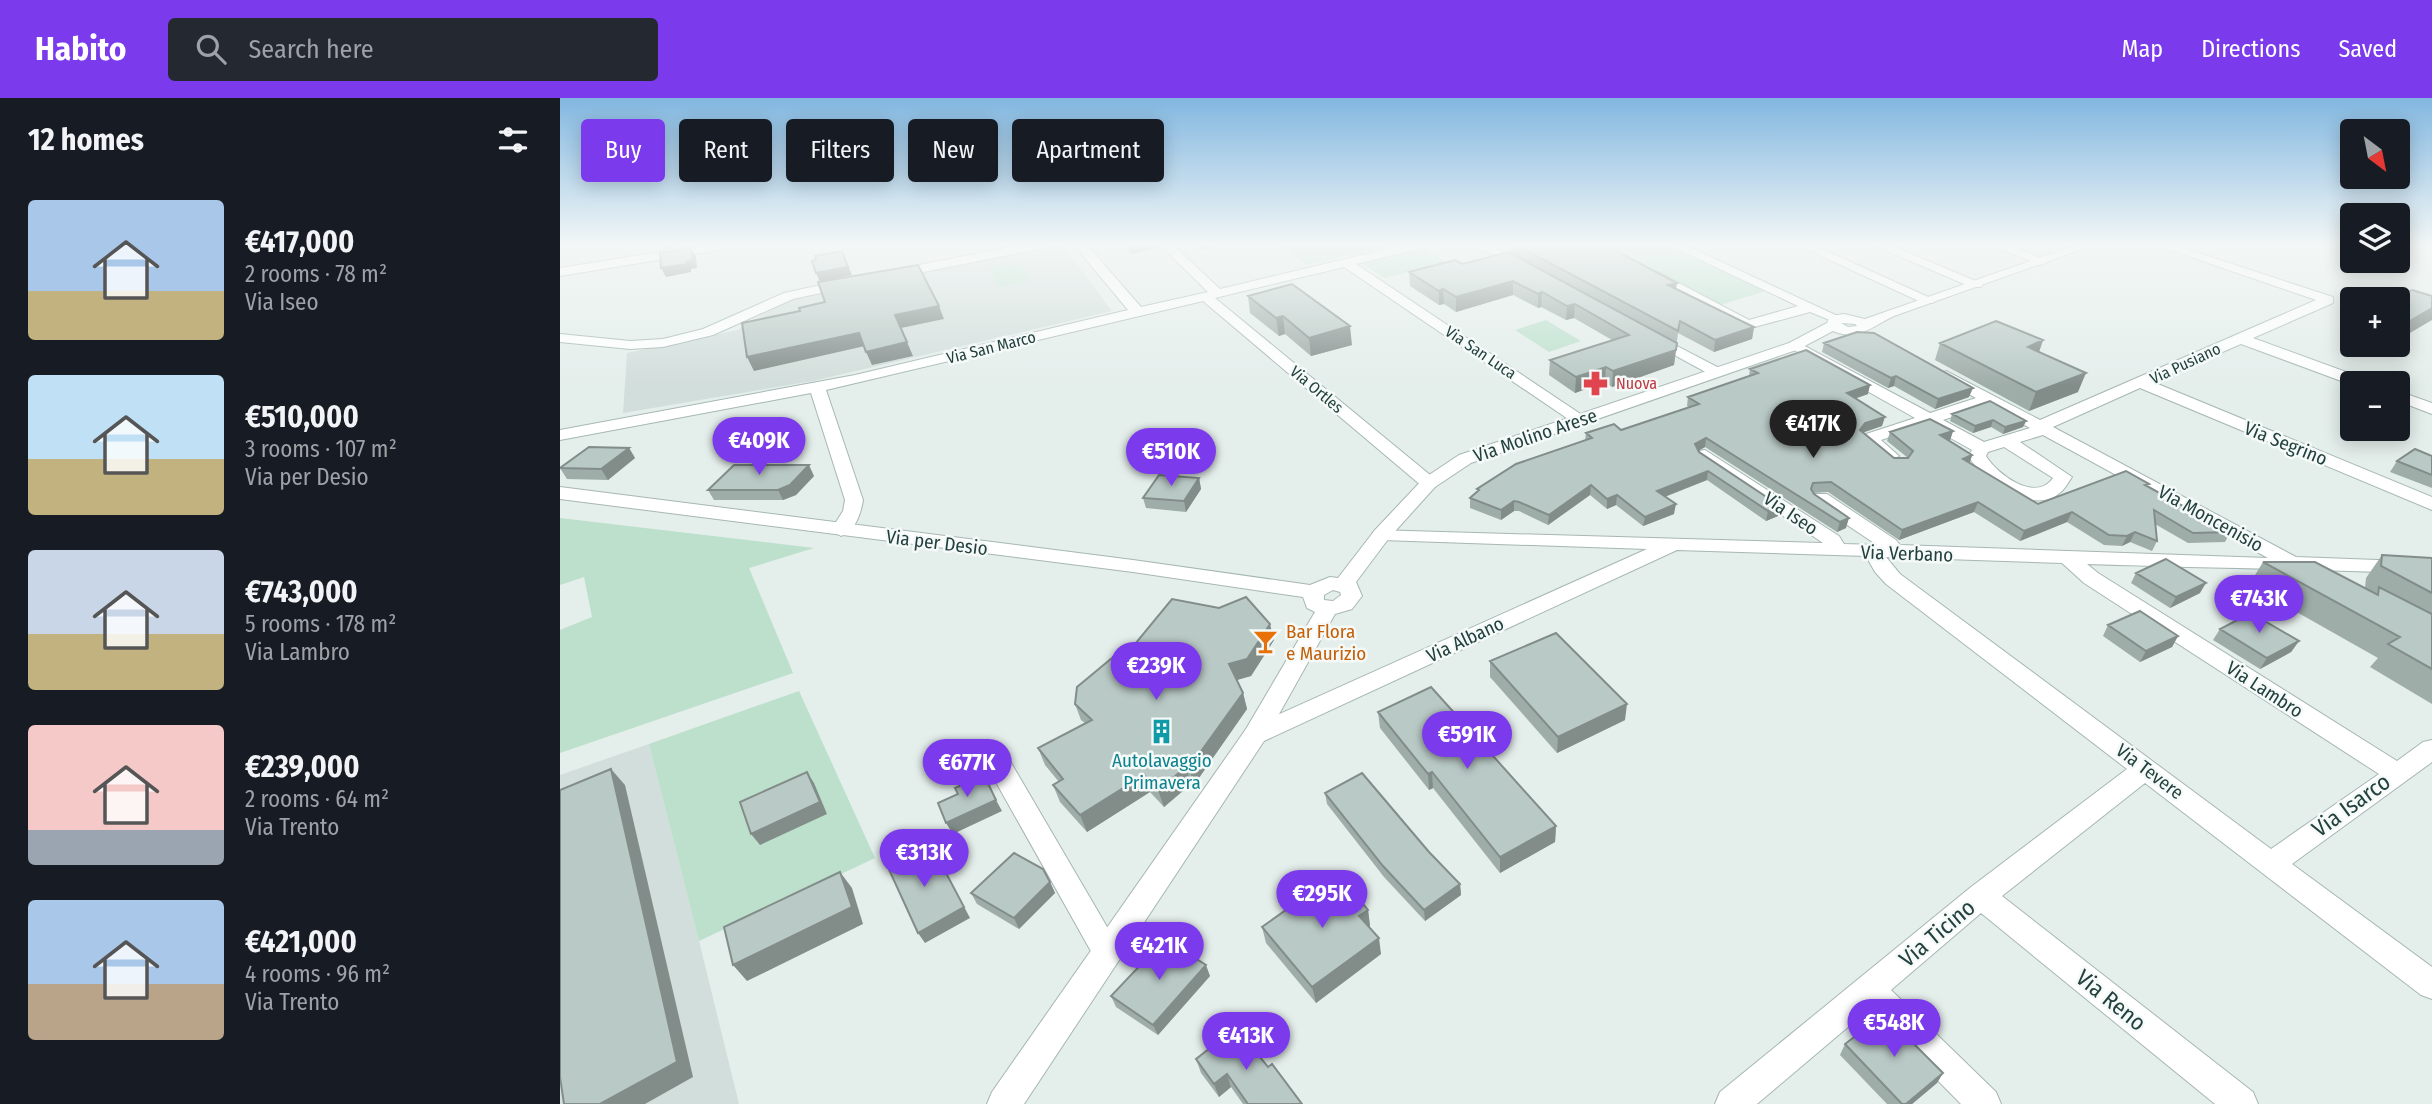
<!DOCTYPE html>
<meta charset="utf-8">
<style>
body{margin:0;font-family:"Fira Sans Condensed",sans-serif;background:#242831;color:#f1f3f6;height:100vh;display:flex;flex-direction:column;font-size:26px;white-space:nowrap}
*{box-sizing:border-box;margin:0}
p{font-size:23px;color:#9ea1a6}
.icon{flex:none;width:38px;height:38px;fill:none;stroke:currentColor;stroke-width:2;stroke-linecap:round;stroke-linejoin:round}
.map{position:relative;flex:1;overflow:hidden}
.details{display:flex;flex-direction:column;background:#171b24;width:560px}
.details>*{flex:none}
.guide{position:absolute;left:21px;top:21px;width:665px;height:63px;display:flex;gap:14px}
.needle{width:46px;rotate:148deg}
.controls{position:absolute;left:1780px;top:21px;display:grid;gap:14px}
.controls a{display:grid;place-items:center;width:70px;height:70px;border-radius:7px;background:#171b24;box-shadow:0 4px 18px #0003;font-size:35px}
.price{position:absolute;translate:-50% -60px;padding:0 16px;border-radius:24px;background:#7c3aed;color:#fff;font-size:23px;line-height:46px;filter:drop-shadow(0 2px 4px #0008)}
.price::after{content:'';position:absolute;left:50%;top:42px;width:21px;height:16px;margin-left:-10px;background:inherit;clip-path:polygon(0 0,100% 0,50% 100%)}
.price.selected{background:#222;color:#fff}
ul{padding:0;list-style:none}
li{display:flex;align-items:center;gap:21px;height:175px;padding:0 28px}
li span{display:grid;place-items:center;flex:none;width:196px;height:140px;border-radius:7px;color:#555}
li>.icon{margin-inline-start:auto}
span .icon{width:84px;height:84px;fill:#fffc;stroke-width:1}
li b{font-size:30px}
h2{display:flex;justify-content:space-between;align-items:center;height:84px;padding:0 28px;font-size:30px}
.tag{padding:0 24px;border-radius:7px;background:#171b24;box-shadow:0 4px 18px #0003;font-size:24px;line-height:63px}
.tag.selected{background:#7c3aed;color:#fff}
header{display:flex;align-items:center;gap:42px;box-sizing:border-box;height:98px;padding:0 35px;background:#7c3aed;color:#fff}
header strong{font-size:33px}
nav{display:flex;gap:38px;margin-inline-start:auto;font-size:24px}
.search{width:490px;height:63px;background:#242831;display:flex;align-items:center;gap:18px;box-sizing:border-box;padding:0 24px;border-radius:7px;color:#9ea1a6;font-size:26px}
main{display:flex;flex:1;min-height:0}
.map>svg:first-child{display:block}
.built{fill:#d2dedb}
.green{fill:#bce0cc}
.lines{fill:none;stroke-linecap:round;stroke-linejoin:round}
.minor-casing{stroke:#a6b7b4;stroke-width:2}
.tertiary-casing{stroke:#a6b7b4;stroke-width:2}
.minor{fill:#fff;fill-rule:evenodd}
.tertiary{fill:#fff;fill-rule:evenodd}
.wall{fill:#9fada9}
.shaded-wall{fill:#828d8a}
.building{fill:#b9c9c5;stroke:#828d8a;stroke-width:2}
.labels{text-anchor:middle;stroke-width:5;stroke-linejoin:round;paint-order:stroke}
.far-street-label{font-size:16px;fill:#22413e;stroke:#f5faf8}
.far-health-label{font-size:16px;fill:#be3a42;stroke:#f5faf8;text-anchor:start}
.street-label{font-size:19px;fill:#22413e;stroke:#f5faf8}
.food-label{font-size:19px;fill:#c56008;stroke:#f5faf8;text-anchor:start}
.culture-label{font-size:19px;fill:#0d838f;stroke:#f5faf8}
.near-street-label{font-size:23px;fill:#22413e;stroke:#f5faf8}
</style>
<header>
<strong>Habito</strong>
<div class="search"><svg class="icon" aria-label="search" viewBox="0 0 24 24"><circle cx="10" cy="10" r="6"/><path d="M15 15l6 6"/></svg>Search here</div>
<nav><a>Map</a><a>Directions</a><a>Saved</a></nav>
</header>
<main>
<section class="details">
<h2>12 homes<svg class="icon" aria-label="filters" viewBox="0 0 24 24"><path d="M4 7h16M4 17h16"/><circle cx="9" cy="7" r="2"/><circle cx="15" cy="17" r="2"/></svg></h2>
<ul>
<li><span style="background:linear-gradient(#a9c7e8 65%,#c2b280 0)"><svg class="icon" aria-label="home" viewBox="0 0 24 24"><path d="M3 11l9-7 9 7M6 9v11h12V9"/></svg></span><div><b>€417,000</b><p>2 rooms · 78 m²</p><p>Via Iseo</p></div></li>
<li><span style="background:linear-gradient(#bfe0f5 60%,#c2b280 0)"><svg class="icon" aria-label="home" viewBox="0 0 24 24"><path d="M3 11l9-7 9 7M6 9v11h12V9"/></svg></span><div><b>€510,000</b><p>3 rooms · 107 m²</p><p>Via per Desio</p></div></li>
<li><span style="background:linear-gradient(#c9d6e8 60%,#c2b280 0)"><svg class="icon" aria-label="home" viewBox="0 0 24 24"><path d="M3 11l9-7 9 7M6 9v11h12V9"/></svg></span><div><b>€743,000</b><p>5 rooms · 178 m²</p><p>Via Lambro</p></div></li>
<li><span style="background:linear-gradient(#f6c9c9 75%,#9aa5b1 0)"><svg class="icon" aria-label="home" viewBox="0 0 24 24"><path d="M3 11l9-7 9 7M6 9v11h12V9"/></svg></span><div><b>€239,000</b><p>2 rooms · 64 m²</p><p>Via Trento</p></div></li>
<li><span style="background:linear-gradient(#a9c7e8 60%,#b9a48a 0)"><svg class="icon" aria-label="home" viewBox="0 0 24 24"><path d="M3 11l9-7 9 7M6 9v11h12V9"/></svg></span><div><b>€421,000</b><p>4 rooms · 96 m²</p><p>Via Trento</p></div></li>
</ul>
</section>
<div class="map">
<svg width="1872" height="1006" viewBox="0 0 1872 1006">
<rect width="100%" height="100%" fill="#e4eeeb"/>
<path class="built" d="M502,147L552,213L253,283L63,315L67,255L178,232L215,209L238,200Z
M89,646L139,843L179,1006H0V677Z"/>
<path class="green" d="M720,147H832L747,167Z
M1048,147H1108L1206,193L1160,207Z
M863,150L888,165L824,180L801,165Z
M458,164L470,183L439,189L429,169Z
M986,222L1021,243L989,254L955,232Z
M0,420L254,450L189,470L233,575L0,655V532L32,519L24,479L0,487Z
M239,593L315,760L139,843L89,646Z"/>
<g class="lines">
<defs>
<path id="minor" d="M143,147H171L165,151L0,178V170Z
M461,147H485L479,151L333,180L326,176L333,172Z
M514,147H527L581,209L648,194L600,147H613L660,191L844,147H865L863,150L796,166L1028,321L1026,325H1014L784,169L655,200L875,381L878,385L875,389H863L643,203L266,292L303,402C301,415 295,434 281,438L271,432L283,413L285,402L251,295L0,342V332L295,277L568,212Z
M915,147H930L968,169L962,173L957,172Z
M1109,147H1125L1284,221L1277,225L1250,214L1187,231L1182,230L1084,176L1086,173H1096L1189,222L1238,208Z
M1237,147H1253L1375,202L1373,205H1363Z
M1313,147H1330L1423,186L1421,189H1411Z
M1432,147H1449L1488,163L1482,167L1477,166Z
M1596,147H1614L1773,199V205L1693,240L1808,282L1810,285L1792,287L1681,246L1593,284L1872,399V412L1580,290L1493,329L1736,459L1872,464V476C1757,471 1642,470 1527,466L1538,475L1837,663L1863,644L1872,642V664L1732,766L1872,869V901L1861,897L1585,685L1442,798L1693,994L1698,1006H1655L1421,815L1331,892L1436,994L1441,1006H1401L1308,912L1197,1006H1155L1160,994L1411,789L1567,671L1326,486L1315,474L1306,458L1117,452L704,643L695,646L686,643L683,637L686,631L1087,451L822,442L815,440L812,436L815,432L1263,445L1139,361L1136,357L1139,353L1145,352L1279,438L1284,446L1317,447L1253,404L1251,400L1253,396H1267L1336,442L1340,447L1708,460L1483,337L1460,344L1512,379C1509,383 1506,389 1502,393C1474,420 1424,383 1408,358L1412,352L1367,327L1321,342L1339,358L1330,363L1324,362L1303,345L1300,341L1303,337L1355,320L1227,248L1229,245H1239L1370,315L1416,300L1381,281L1378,278L1386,273L1480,322L1756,202ZM1428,307L1470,330L1424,344L1383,322ZM1444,349L1493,380C1475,405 1437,376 1426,358L1428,354ZM1326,459L1502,465L1524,485L1819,676L1711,751L1340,476Z
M288,181L293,182V188L233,201L153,237L103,249L70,251L0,244V236L70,243L103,241L143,231L224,195Z
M1092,235L1161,271L1164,274L1156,279L1151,277L1087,242L1085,239L1087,236Z
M1838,293L1872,305V316L1838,303Z
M441,660L450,663L557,846L562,855L557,864L547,868L537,864L428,670L432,663Z"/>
<path id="tertiary" d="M1516,147H1534L1334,218C1312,228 1299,244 1273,233L1239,251L911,365L875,389L829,440L796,484L802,498L792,511L775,516L704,643L464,1006H427L432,994L686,631L755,514L747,510L743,499L573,474L0,401V389L573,462L750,487L770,479L778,480L815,432L863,381L899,357L1229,245L1267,225L1270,218L1284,216L1305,221ZM1281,225L1295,226L1297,228L1288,229ZM773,492L780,494L781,497L773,503L764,502V497Z"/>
</defs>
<use href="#minor" class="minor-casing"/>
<use href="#tertiary" class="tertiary-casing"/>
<use href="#minor" class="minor"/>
<use href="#tertiary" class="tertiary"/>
</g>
<path class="wall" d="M563,147H599L600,150L572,156Z
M948,147H1045L1116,191L1194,229L1192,241L1154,254L1118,235L1114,267L1052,289L1045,284L1015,295L989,277L990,262L1052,242L1014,220L1006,222L981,209L978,210L953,197L896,214L884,206L879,207L850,188L849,174L903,166L1064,217L951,156V149Z
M688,198L792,247L751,258L725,236L719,238L690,215Z
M1483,242L1479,254L1518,294L1469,313L1375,262L1380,245Z
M1264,245L1409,299L1375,311L1334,288L1328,290L1262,254Z
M1190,271L1308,296L1295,301L1322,328L1303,334L1334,360H1348L1327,343L1330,334L1393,333L1389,343L1412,357L1410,365L1478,406L1589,386L1588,388L1670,434L1665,444L1628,445L1595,426L1597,443L1592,453L1570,444L1562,448L1544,447L1507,424L1460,443L1414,414L1339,442L1268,394L1253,395L1286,430L1277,434L1145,349L1139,353L1220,408L1218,418L1206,423L1147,382L1105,399L1114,416L1083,428L1056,407L1047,411L1030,397L988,427L959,413H954L941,422L910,410V400L917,394V391L1025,342L1026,335L1061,332L1129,309L1127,308L1128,299L1189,278Z
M1392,316L1466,323L1463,329L1443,336L1431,329L1413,335L1390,323Z
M69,350L75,360L48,382L7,381L0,370Z
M1872,358V390L1830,374L1837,363Z
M254,378L236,397L223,402H154L148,392Z
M639,380L641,391L626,414L586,410L583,400Z
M1822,457L1872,460V606L1810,569L1818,560L1689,487L1703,464L1805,490L1806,480Z
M1576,475L1640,495L1610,510L1571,485Z
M1548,527L1618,538L1612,549L1580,564L1543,538Z
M1660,531L1739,543L1731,554L1700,571L1653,542Z
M714,542L691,578L677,582L683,595L687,611L634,687L631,686L604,709L590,694L527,734L500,704L493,687L499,684L485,667L478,650L525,625L521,622L515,606L571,551Z
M930,563L1065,622L997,655L930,579Z
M818,614L996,728L995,744L940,775L873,690L869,692L820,630Z
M765,695L869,754L900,786L901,797L865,823L824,779L767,706Z
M490,784L495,795L459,831L417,806L411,795Z
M808,812L810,828L809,829L821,856L756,905L706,845L702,829Z
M650,878L598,937L556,909L551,898Z
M1285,946L1383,975L1377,985L1352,1006H1327L1280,957Z
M636,961L708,969L742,1006H683L671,989L659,999L641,975Z"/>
<path class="shaded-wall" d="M101,147H127L103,151Z
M575,147H599L600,150L572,156L570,148Z
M639,147H665L640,152Z
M131,150L136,158L137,170L131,171V174L106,179L101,170L127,163Z
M282,153L292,177L260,184L256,175Z
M953,183V197L896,214V199Z
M1117,185L1115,196L1108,187Z
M883,191L884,206L879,207V193Z
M982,194L981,209L978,210V196Z
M1015,206L1014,220L1006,222L1007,208Z
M379,208L384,221L341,230L335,217Z
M1872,210V222L1838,242V230Z
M723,218L725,236L719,238L716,220Z
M790,228L792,247L751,258L749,240Z
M1194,229L1192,241L1154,254L1155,242Z
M299,235L305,248L194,273L187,259Z
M1483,242L1477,260L1468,249Z
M347,244L353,258L312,267L306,254Z
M1116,252L1114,267L1052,289L1053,273Z
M1046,269L1045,284L1015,295L1016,279Z
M1526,275L1518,294L1469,313L1476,294Z
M1336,278L1334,288L1328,290L1331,280Z
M1310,287L1308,296L1284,304L1287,295Z
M1413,290L1409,299L1375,311L1378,301Z
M1325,319L1322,328L1302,335L1300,332L1305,325Z
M1433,322L1431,329L1413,335L1415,328Z
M1466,323L1463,329L1443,336L1445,329Z
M1393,333L1390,343L1377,347L1380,337Z
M1146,340L1145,349L1134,355L1135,346Z
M69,350L75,360L48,382L41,371Z
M1412,357L1409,367L1403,361Z
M249,367L254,378L236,397L223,402L218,392Z
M1148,373L1147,382L1096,402L1097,393Z
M639,380L641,391L626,414L624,403Z
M1031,387L1030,397L988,427L989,417Z
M1057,397L1056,407L1047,411V401Z
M954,403V413L941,422V412Z
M1418,404L1414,414L1339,442L1342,432Z
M1116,406L1114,416L1083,428L1085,419Z
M1220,408L1218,418L1206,423L1208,413Z
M1512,414L1507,424L1460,443L1464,433Z
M1289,420L1286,430L1277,434L1280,424Z
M1575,434L1570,444L1562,448L1567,438Z
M1646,485L1640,495L1610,510L1616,499Z
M710,526L714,542L691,578L673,583L669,566Z
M1618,538L1612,549L1580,564L1586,553Z
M1739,543L1731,554L1700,571L1707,560Z
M683,595L687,611L634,687L629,670Z
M1067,606L1065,622L997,655L998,639Z
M626,669L631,686L604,709L598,692Z
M51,671L65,687L133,979L85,1006H40Z
M247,674L254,685L267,716L200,747L191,736Z
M872,674L873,690L869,692L868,676Z
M584,677L590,694L527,734L520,717Z
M436,702L442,713L393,736L386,725Z
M996,728L995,744L940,775V759Z
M381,765L410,820L365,845L358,835Z
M280,774L292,790L303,826L187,883L173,867Z
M490,784L495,795L459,831L454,820Z
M900,786L901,797L865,823L864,812Z
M808,812L810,828L801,835L799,818Z
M819,840L821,856L756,905L752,889Z
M646,867L650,878L598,937L593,927Z
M1383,975L1377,985L1352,1006H1346Z
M667,976L671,989L659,999L654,986Z"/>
<path class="building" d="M956,147H1045L1117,185L1108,187L1194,229L1155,242L1120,223L1118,233Z
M131,150L133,162L127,163V166L101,170L100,155Z
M282,153L288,169L256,175L252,163L256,162L255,158Z
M948,154L1117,245L1116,252L1053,273L1046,269L1016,279L990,262L1069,237L1015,206L1007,208L982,194L978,196L953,183L896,199L883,191L879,193L849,174L895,162L903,166Z
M358,167L379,208L335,217L347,244L306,254L299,235L187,259L182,225L240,213L239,210L265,204L258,184Z
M732,186L790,228L749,240L723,218L716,220L688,198Z
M1852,192L1872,198V210L1838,230V201H1835Z
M1436,223L1483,242L1468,249L1526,275L1476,294L1380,245Z
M1297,234L1314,235L1413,290L1378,301L1336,278L1331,280L1264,245Z
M1246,252L1310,287L1287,295L1325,319L1305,325L1300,332L1334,360H1348L1353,353L1330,334L1370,321L1393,333L1380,337L1412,357L1403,361L1478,406L1566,373L1589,386L1585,387L1670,434L1633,435L1594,412L1597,443L1575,434L1567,438L1549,437L1512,414L1464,433L1418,404L1342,432L1271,384L1253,385L1251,391L1254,396L1289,420L1280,424L1146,340L1135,346L1139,354L1220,408L1208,413L1148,373L1097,393L1116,406L1085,419L1057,397L1047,401L1031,387L989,417L959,404L954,403L941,412L910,400L919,392L917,391L956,366L1032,340L1026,335L1054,326L1061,332L1139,306L1128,299L1198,275L1190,271Z
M1430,303L1466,323L1445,329L1433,322L1415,328L1392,316Z
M29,349L69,350L41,371L0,370Z
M1855,351L1872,358V377L1837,363Z
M174,367H249L230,387L218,392H148Z
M599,377L639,380L624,403L583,400Z
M1822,457L1872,460V495L1821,468Z
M1606,461L1646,485L1616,499L1576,475Z
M1703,464H1755L1818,497L1819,489L1872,516V571L1828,546L1840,539Z
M686,499L710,526L687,561L669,566L683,595L629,670L626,669L598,692L584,677L520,717L493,687L503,681L478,650L532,622L515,606L517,589L564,550L571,551L612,501L659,510Z
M1580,513L1618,538L1586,553L1548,527Z
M1691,515L1739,543L1707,560L1660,531Z
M996,535L1067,606L998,639L930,563Z
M871,589L996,728L940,759L872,674L868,676L818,614Z
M51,671L117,964L40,1006H4L0,979V692Z
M247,674L260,704L191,736L180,704Z
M802,675L869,754L900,786L864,812L823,768L765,695Z
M424,677L436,702L386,725L378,705L398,696L395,690Z
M352,751L358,762L375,754L404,809L358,835L326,765Z
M454,755L483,771L490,784L454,820L411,795Z
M280,774L292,809L173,867L164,829Z
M778,775L808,812L799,818L819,840L752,889L702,829Z
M605,841L646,867L593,927L551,898Z
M1324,916L1383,975L1346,1006H1342L1285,946Z
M676,930L708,969L712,966L742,1006H688L667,976L654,986L636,961Z"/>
<linearGradient id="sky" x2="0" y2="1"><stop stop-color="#82b7e0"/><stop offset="0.51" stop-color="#f3f7f6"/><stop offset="1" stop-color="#f3f7f6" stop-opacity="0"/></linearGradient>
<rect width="1872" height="288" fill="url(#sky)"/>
<defs>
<symbol id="pharmacy-bare" viewBox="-9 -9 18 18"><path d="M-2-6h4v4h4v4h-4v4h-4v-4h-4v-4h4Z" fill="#e0444e" stroke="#f5faf8" stroke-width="2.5" paint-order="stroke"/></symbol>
<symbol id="bar-bare" viewBox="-9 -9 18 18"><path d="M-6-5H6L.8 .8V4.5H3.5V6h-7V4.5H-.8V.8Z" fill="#e8710a" stroke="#f5faf8" stroke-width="2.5" paint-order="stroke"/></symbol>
<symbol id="building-bare" viewBox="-9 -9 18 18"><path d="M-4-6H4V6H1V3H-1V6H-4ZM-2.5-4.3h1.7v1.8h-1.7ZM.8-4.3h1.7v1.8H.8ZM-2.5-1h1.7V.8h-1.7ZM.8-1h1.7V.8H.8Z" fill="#0f9aa8" stroke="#f5faf8" stroke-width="2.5" paint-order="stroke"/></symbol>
</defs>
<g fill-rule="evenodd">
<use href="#pharmacy-bare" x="1018" y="268" width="35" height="35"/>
<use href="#bar-bare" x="688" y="526" width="35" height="35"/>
<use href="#building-bare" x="584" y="616" width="35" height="35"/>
</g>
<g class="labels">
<g class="far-street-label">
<text transform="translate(431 249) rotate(-14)" y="6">Via San Marco</text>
<text transform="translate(921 254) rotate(34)" y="6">Via San Luca</text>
<text transform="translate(1625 265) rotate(-25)" y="6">Via Pusiano</text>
<text transform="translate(757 291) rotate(40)" y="6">Via Ortles</text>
</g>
<g class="far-health-label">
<text x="1056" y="291">Nuova</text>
</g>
<g class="street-label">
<text transform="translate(975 337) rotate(-19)" y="7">Via Molino Arese</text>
<text transform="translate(1726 345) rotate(22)" y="7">Via Segrino</text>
<text transform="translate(1231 415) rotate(34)" y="7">Via Iseo</text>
<text transform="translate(1651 420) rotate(29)" y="7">Via Moncenisio</text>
<text transform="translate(377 444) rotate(7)" y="7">Via per Desio</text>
<text transform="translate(1347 455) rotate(2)" y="7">Via Verbano</text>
<text transform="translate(905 541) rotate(-25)" y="7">Via Albano</text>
<text transform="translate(1705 591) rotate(33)" y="7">Via Lambro</text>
<text transform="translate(1590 673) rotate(37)" y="7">Via Tevere</text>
</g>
<g class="food-label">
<text x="726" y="540">Bar Flora<tspan x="726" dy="22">e Maurizio</tspan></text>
</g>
<g class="culture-label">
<text x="602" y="669">Autolavaggio<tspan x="602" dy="22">Primavera</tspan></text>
</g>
<g class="near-street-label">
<text transform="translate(1791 707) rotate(-36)" y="8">Via Isarco</text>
<text transform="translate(1377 835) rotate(-40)" y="8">Via Ticino</text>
<text transform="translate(1551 902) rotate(39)" y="8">Via Reno</text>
</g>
</g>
</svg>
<div class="controls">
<a><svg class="needle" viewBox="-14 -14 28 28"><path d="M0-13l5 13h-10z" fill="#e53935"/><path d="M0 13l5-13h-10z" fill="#9ea1a6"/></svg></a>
<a><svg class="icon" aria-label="layers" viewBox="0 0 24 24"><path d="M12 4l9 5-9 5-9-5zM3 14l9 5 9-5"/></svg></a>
<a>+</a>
<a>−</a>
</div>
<b class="price selected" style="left:1253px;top:362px">€417K</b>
<b class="price" style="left:199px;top:379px">€409K</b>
<b class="price" style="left:611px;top:390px">€510K</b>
<b class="price" style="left:1699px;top:537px">€743K</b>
<b class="price" style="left:596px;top:604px">€239K</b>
<b class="price" style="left:907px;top:673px">€591K</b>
<b class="price" style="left:407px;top:701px">€677K</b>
<b class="price" style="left:364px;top:791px">€313K</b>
<b class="price" style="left:762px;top:832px">€295K</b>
<b class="price" style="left:599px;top:884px">€421K</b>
<b class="price" style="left:1334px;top:961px">€548K</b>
<b class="price" style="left:686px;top:974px">€413K</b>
<div class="guide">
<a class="tag selected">Buy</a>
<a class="tag">Rent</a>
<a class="tag">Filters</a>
<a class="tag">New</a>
<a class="tag">Apartment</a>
</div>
</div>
</main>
